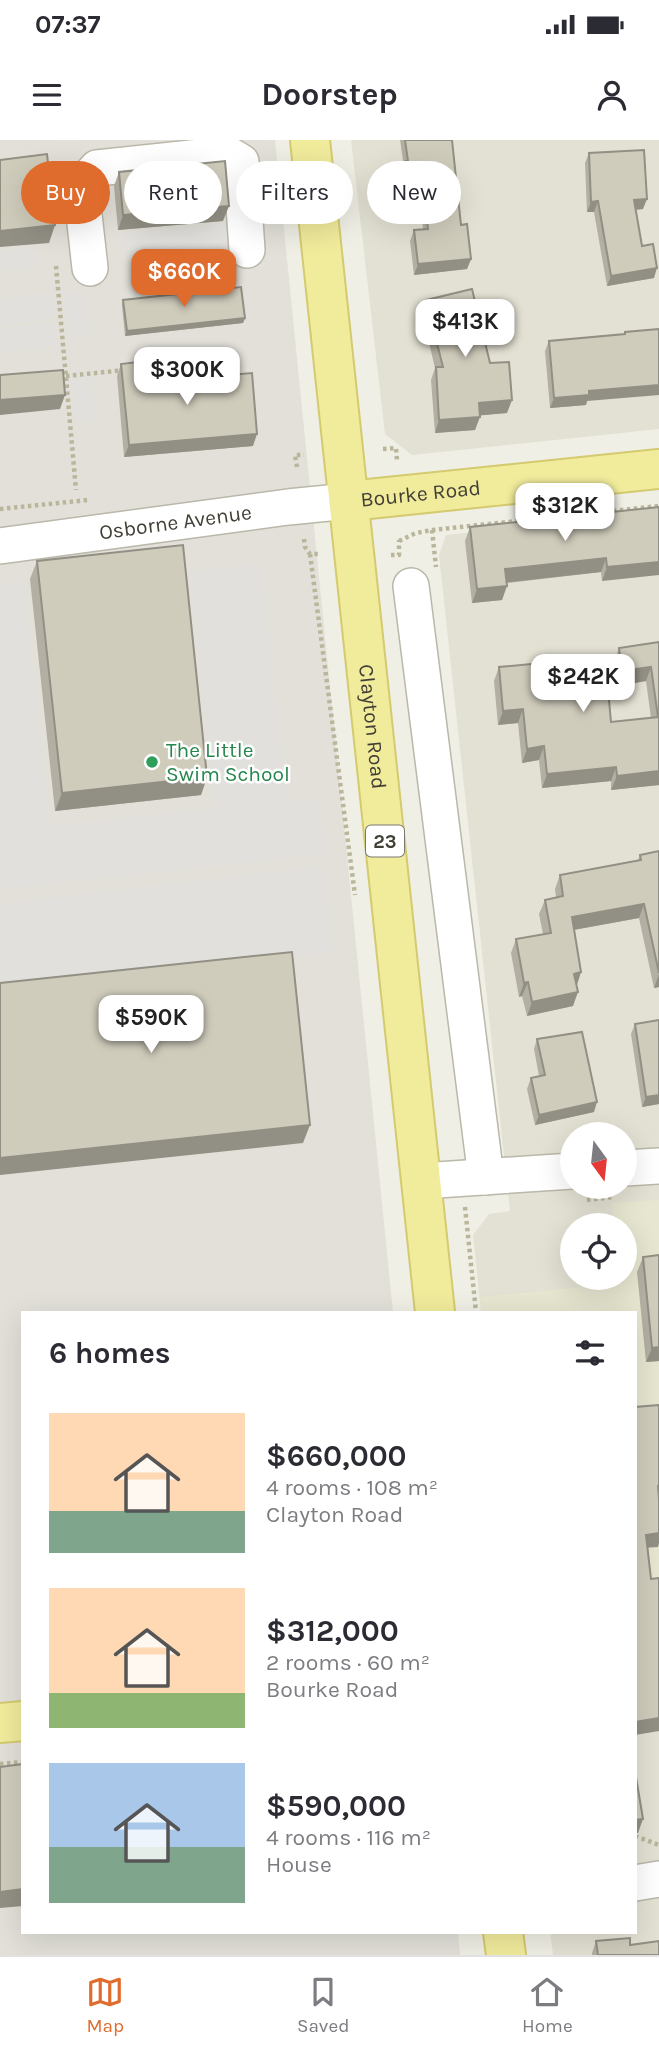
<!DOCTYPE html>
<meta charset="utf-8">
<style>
body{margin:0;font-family:Karla,sans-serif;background:#f2f2f3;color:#2b2b33;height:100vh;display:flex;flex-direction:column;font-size:26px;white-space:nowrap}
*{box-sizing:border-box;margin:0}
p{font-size:23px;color:#7c7c81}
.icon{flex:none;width:38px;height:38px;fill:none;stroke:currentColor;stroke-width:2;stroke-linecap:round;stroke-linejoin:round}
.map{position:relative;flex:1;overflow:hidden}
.panel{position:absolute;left:21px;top:1171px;width:616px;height:623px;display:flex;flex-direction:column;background:#fff;border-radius:0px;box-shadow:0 7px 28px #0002}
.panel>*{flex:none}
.guide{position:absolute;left:21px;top:21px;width:618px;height:63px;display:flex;gap:14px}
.needle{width:46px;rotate:165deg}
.fabs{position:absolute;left:560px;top:982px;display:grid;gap:14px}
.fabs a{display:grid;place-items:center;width:77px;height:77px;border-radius:50%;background:#fff;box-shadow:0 7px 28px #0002;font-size:35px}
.price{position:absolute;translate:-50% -60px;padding:0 16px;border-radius:14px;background:#fff;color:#222;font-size:23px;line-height:46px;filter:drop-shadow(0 2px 4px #0008)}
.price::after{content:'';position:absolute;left:50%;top:42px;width:21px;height:16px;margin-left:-10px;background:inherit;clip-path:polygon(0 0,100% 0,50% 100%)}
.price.active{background:#df6c2d;color:#fff}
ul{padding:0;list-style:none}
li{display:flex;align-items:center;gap:21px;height:175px;padding:0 28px}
li span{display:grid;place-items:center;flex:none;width:196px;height:140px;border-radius:0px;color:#555}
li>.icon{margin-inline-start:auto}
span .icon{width:84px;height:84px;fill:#fffc;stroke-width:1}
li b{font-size:30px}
h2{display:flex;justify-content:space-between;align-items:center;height:84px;padding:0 28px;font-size:30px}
.tag{padding:0 24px;border-radius:32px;background:#fff;box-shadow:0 7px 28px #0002;font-size:24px;line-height:63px}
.tag.active{background:#df6c2d;color:#fff}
.status{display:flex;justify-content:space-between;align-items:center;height:49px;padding:0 35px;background:#fff;direction:ltr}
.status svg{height:19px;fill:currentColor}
header{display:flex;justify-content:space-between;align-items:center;height:91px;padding:0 28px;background:#fff;font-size:32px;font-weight:700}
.dock{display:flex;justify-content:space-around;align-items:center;height:98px;border-top:2px solid #e1e1e2;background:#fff;font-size:19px;color:#7c7c81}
.dock a{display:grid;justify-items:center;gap:4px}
.dock .active{color:#df6c2d}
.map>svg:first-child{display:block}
.residential{fill:#e3e1d3;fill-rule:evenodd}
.industrial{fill:#e2e0d9}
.education{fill:#e7e6d0}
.parking{fill:#e1e0dc}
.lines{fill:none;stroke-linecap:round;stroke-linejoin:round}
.minor-casing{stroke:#bab8a9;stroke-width:38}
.major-casing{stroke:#d4ca6f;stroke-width:42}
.path{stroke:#bab69c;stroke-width:4.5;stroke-dasharray:3.5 3.5;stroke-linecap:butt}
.minor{stroke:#fff;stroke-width:35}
.major{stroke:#f1eb9c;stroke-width:38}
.wall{fill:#b3afa2}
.shaded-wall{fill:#928f84}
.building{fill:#d0ccbc;stroke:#928f84;stroke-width:2}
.leisure-dot{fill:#2e9e5b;stroke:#fff;stroke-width:2.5}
.labels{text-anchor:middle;stroke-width:5;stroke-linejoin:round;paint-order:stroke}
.shield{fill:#fff;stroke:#7a7972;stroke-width:2}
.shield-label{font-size:19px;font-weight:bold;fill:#413f35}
.street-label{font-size:21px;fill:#413f35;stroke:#fff}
.leisure-label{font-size:21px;fill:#27864d;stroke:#fff;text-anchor:start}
</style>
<div class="status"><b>07:37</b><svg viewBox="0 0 49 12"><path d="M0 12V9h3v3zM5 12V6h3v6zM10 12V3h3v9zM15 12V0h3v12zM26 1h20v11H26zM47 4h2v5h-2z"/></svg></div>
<header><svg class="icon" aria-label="menu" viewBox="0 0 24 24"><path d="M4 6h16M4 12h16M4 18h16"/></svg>Doorstep<svg class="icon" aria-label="person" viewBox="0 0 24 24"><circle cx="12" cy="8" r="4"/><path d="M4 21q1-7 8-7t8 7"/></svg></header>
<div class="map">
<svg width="659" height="1815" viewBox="0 0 659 1815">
<rect width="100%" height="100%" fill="#f0efe5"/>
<path class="residential" d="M351,0H659V289L412,315L385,294Z
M659,372V1815H553L550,1792H635V1172H481L473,1095L489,1074L510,1071L439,415L446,395ZM572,994H625V1046H572ZM572,1085H625V1138H572Z"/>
<path class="industrial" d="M0,0H275L393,1172H23V1792H458L460,1815H0Z"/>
<path class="education" d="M659,1060V1561L635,1564V1172H481L480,1157L623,1143L625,1085H615L612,1063Z"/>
<path class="parking" d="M226,84L228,106L123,115L122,94Z
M35,108L38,126L0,131V112Z
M52,153L55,178L0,184V159Z
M85,153L89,196L69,198L64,154Z
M53,182L56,206L0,212V188Z
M239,213L241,237L168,245L166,221Z
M90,233L95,280L74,281L69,235Z
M261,424L286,660L216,668L190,432Z
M23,440L49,686L319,658L327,714L0,749V444Z
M323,726L333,813L0,851V764Z"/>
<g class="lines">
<defs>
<g id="minor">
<path d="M90,128L82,57L86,40L97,28L228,14L241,22L247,110"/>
<path id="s1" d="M0,406L288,367L349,361"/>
<path d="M411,446L486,1037"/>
<path d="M625,1028L659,1026"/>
<path d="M422,1041L572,1031"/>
<path d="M635,1743L659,1739"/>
</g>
<g id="major">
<path id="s2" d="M310,0L435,1172"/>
<path id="s3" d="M349,361L659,329"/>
<path d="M0,1583L23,1581"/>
<path d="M503,1792L506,1815"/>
</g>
</defs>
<use href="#minor" class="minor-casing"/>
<use href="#major" class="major-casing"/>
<path class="path" d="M56,126L76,350
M140,228L161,226L162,246
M66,236L125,230
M383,309L396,308L397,320
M297,327L295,315H304
M0,369L88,360
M432,390L436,427
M304,399L305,407L310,414H320
M399,401L416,393L432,390L659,366
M310,414L355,755
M391,415H399V400
M587,1060L613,1057
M465,1067L476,1172
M0,1624L23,1622
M635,1696L659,1705"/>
<use href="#minor" class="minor"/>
<use href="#major" class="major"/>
</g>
<path class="wall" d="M400,0H452L461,85L471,119L467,129L414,135L410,101L414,90L423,89L419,52L404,54L402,31L404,27Z
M589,13L643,69L635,70L642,106L654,138L607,146L594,72H587L585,23Z
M119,32L223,81L118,90L114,46Z
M123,160L245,178L243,183L125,196L122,165Z
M426,160L490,223L507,273L480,275L475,290L435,293L431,240L435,228L422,173Z
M659,189L587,261L586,265L550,268L545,211L549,201L624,194L625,192Z
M121,224L147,242L253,306L124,317L117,236Z
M659,367L602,441L601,432L507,443L502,460L472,463L465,401L470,387Z
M37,421L207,637L201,655L55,671L30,439Z
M659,502V645L611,650V641L542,648L539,620L522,623L518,583L498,585L494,541L499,527L611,582L651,578L646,541L617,546L614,522L619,508Z
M659,711V847L654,848L639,778L574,790L581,832L577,845L573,866L527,876L522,856L519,857L511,813L516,799L543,794L539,774L545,760L556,757L555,749L560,735L638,720L640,715Z
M659,880V964L642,967L631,894L635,884Z
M537,899L594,972L535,985L527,949L531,938L539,936L534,909Z
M659,1115V1221L646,1222L637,1132L643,1117Z
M596,1801L630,1805L659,1815H592V1813Z"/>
<path class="shaded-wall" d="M423,42L419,52L404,54L408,43Z
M647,59L643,69L630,70L634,60Z
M598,61L594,72H587L591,62Z
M229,66L223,81L118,90L123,75Z
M55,85L49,103L0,107V91Z
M471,119L467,129L414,135L418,124Z
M657,128L654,138L607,146L611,136Z
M245,178L243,183L125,196L127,191Z
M659,245V255L587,261L586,265L550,268L554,258L589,251Z
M65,255L60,269L0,275V260Z
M512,260L507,273L474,276L479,263Z
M480,277L475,290L435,293L439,280Z
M257,294L253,306L124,317L129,305Z
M606,418L601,432L500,443L505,429Z
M659,422V435L602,441L607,427Z
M507,446L502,460L472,463L477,449Z
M651,527L646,541L617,546L622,531Z
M523,569L518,583L498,585L503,571Z
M544,606L539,620L522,623L527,609Z
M616,627L611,641L542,648L547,634Z
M659,631V645L611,650L617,636Z
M207,637L201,655L55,671L62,653Z
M644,764L639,778L567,791L572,777Z
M581,832L576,847L574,834Z
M659,834V847L654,848Z
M528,842L522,856L519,857L524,843Z
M578,852L573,866L527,876L532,862Z
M659,955V964L642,967L646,957Z
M597,962L594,972L535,985L539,975Z
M310,985L303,1003L0,1035V1018Z
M659,1207V1221L646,1222L652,1208Z
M659,1393V1403L658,1407L641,1408L646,1395Z
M659,1578V1591L635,1595V1582Z
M643,1679L638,1693H635V1680Z
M23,1749V1766L0,1768V1752Z"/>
<path class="building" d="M405,0H452L461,85L467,84L471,119L418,124L414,90L428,89L423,42L408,43L406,21H408Z
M644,10L647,59L634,60L642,106L653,104L657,128L611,136L598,61L591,62L589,13Z
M47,14L55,85L0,91V20Z
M225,21L229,66L123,75L119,32Z
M241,147L245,178L127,191L123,160Z
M472,149L490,223L509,222L512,260L479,263L480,277L439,280L436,227H443L426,160Z
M659,189V245L589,251V255L554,258L549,201L625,194V192Z
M145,221L147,242L252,233L257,294L129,305L121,224Z
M63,230L65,255L0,260V235Z
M659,367V422L607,427L606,418L505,429L507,446L477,449L470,387Z
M183,405L207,637L62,653L37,421Z
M659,502V631L617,636L616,627L547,634L544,606L527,609L523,569L503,571L499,527L605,517L611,582L658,577L651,527L622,531L619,508Z
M659,711V833L644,764L572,777L581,832L574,834L578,852L532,862L528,842L524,843L516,799L551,793L545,760L563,756L560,735L641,720L640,715Z
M292,812L310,985L0,1018V843Z
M659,880V955L646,957L635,884Z
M582,892L597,962L539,975L531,938L545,935L537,899Z
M659,1115V1207L652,1208L643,1117Z
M659,1265V1345L658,1346L659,1359V1393L646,1395L651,1439L659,1438V1578L635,1582V1267Z
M23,1624V1749L0,1752V1627Z
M635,1631L643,1679L635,1680Z
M630,1798V1805L659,1801V1815H598L596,1801Z"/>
<circle class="leisure-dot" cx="152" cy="622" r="7"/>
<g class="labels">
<rect class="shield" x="366" y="685.5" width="38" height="31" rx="5"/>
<g class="shield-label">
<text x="385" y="708">23</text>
</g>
<g class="street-label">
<text dy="7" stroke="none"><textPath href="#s3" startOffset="72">Bourke Road</textPath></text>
<text dy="7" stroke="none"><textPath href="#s1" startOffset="177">Osborne Avenue</textPath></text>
<text dy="7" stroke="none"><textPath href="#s2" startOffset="590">Clayton Road</textPath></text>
</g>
<g class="leisure-label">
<text x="166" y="617">The Little<tspan x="166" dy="24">Swim School</tspan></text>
</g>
</g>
</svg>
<div class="fabs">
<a><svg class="needle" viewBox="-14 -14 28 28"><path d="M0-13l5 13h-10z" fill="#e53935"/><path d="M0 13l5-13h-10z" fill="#7c7c81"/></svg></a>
<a><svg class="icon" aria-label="locate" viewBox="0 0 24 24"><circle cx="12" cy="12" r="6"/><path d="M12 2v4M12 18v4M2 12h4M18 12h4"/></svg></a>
</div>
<b class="price active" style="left:184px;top:169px">$660K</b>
<b class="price" style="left:465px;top:219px">$413K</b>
<b class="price" style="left:187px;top:267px">$300K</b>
<b class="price" style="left:565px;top:403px">$312K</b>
<b class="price" style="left:583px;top:574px">$242K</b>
<b class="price" style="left:151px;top:915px">$590K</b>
<div class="guide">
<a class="tag active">Buy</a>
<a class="tag">Rent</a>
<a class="tag">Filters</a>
<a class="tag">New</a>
</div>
<section class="panel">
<h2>6 homes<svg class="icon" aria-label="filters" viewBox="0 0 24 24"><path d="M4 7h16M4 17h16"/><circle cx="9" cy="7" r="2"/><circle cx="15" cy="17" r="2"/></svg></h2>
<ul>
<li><span style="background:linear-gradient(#ffd9b3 70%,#7fa58c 0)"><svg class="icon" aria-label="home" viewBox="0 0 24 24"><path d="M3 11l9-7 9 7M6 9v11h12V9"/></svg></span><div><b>$660,000</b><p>4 rooms · 108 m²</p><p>Clayton Road</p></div></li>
<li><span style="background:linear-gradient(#ffd9b3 75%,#8fb573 0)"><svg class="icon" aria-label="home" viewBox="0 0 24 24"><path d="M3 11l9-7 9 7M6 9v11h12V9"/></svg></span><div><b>$312,000</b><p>2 rooms · 60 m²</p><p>Bourke Road</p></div></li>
<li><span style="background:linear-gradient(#a9c7e8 60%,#7fa58c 0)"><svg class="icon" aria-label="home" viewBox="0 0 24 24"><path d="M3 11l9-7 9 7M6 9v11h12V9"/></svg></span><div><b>$590,000</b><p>4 rooms · 116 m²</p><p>House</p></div></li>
</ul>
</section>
</div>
<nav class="dock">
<a class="active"><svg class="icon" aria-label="map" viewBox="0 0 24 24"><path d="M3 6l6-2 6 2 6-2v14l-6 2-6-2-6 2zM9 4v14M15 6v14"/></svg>Map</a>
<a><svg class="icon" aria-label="saved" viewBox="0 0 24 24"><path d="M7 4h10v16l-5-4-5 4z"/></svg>Saved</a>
<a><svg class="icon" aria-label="home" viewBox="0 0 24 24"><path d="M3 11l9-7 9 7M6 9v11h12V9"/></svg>Home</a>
</nav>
